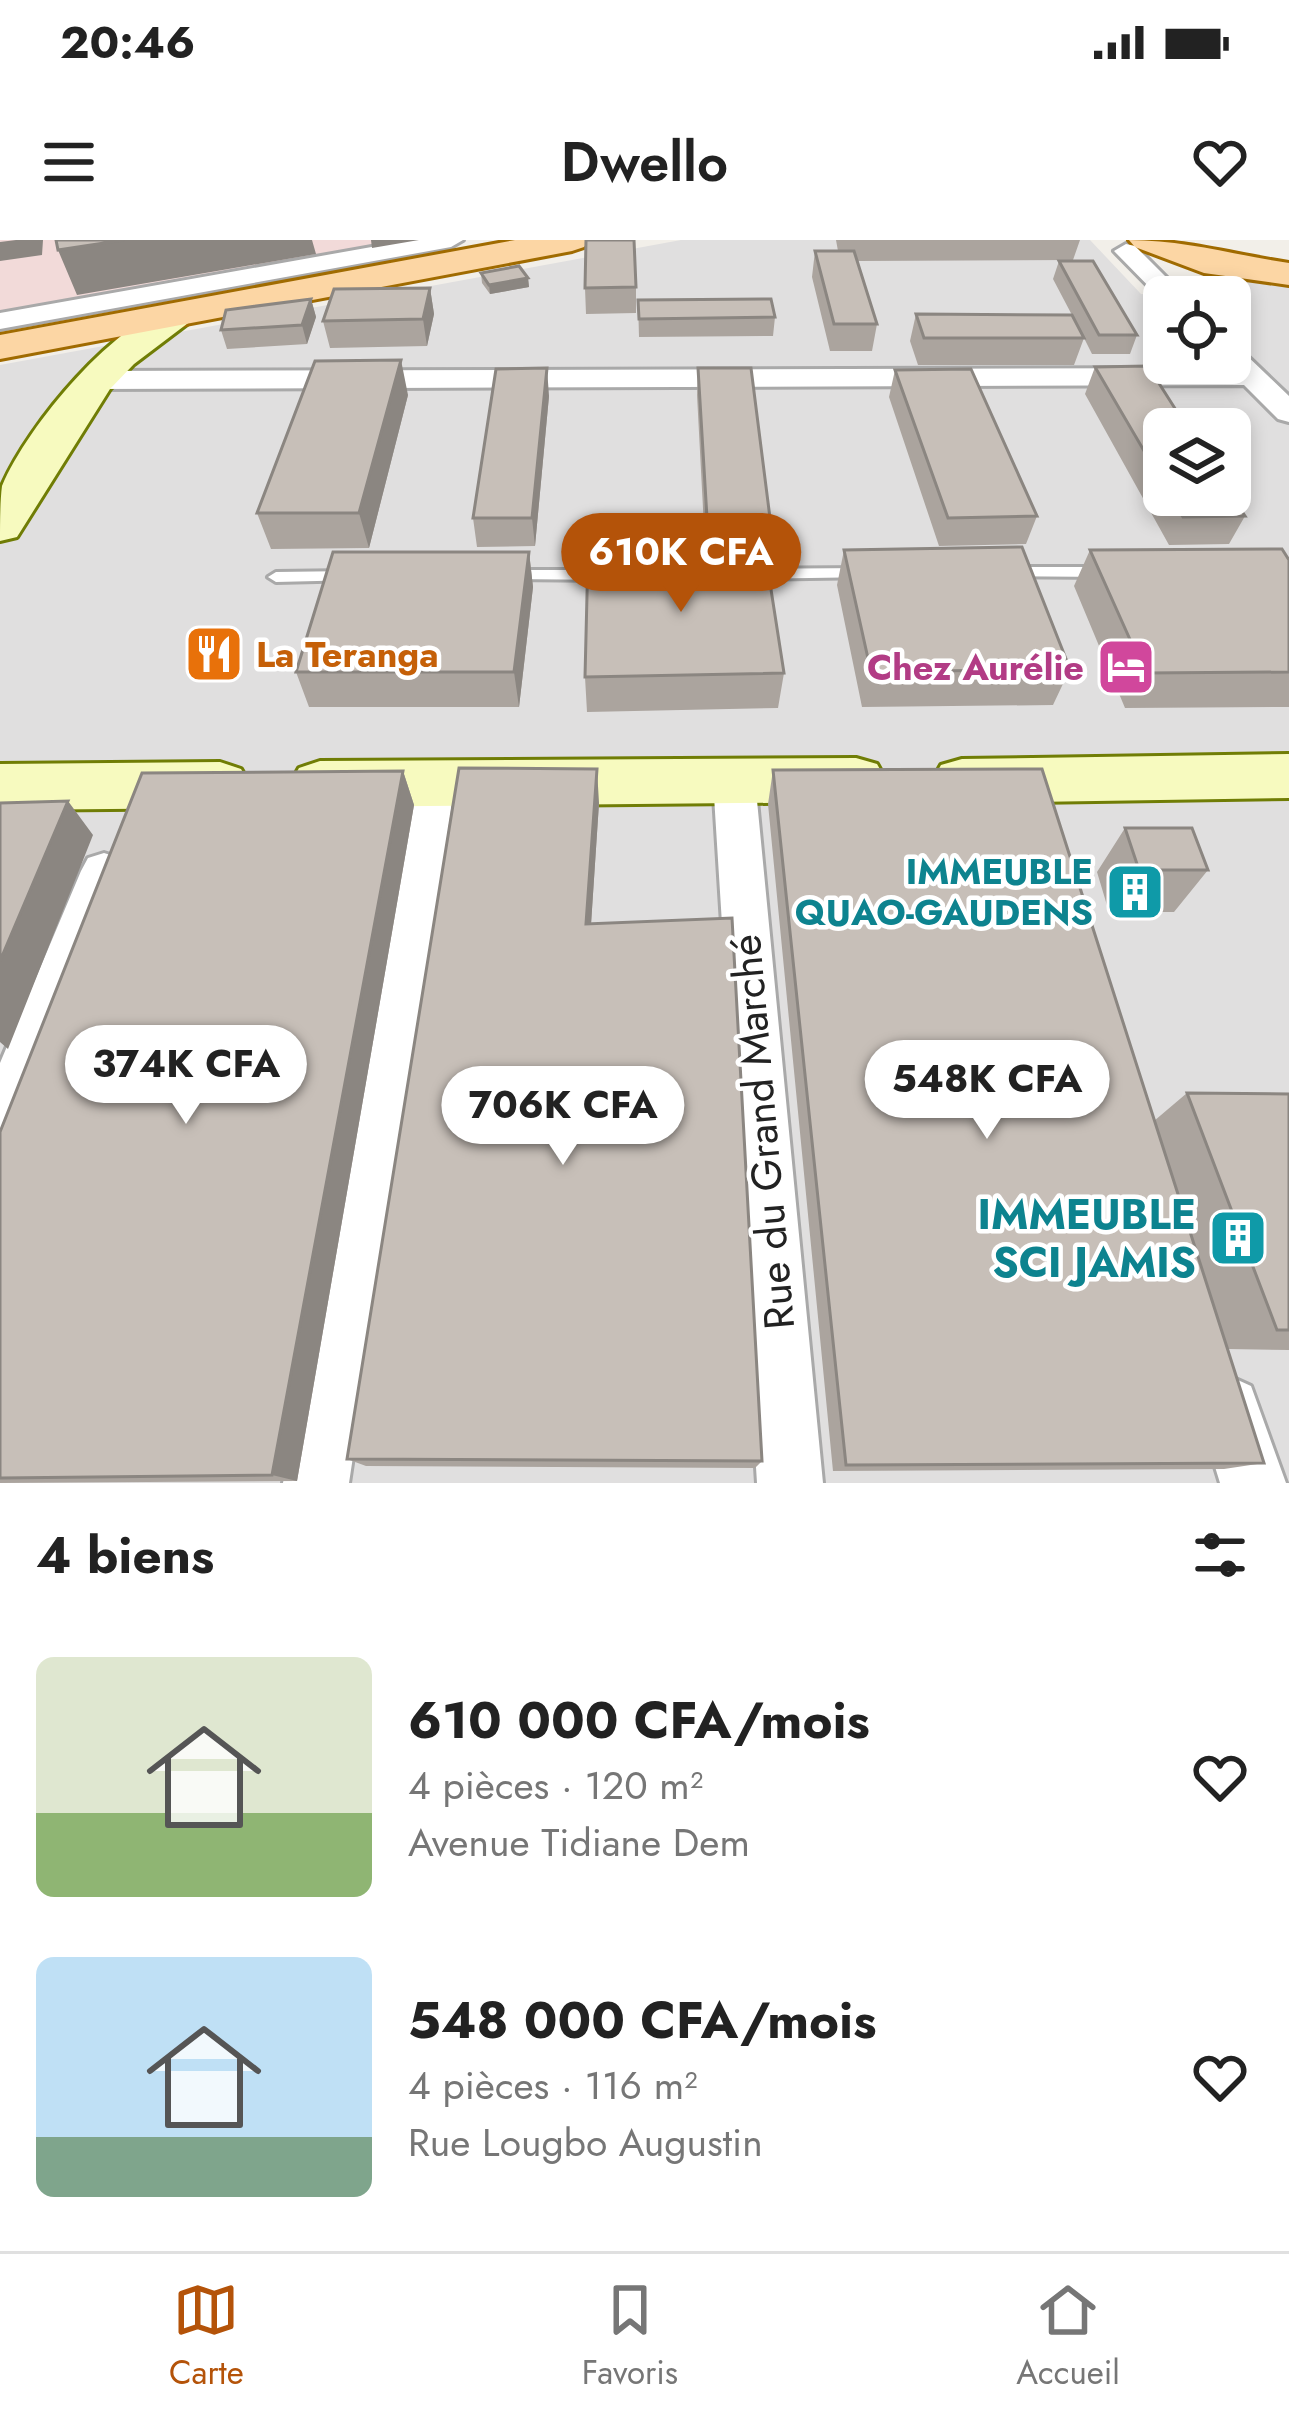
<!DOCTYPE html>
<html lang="fr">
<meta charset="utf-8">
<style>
body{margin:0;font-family:Jost,sans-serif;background:#f2f2f2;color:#222;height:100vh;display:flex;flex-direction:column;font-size:45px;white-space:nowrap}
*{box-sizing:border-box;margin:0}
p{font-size:39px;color:#767676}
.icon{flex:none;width:66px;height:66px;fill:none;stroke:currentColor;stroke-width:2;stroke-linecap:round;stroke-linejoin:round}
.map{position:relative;height:1243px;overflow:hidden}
.details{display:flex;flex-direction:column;background:#fff;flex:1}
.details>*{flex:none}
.fabs{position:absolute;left:1143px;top:36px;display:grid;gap:24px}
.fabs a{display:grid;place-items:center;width:108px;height:108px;border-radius:18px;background:#fff;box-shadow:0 6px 18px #0003;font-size:60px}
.price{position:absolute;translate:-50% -102px;padding:0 27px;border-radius:42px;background:#fff;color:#222;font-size:39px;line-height:78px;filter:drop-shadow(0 3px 6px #0008)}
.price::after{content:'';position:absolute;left:50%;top:72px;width:36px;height:27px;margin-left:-18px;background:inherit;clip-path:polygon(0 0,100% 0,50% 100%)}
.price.selected{background:#b45309;color:#fff}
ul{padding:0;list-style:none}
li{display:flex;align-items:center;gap:36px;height:300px;padding:0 36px}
li span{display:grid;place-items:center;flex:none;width:336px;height:240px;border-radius:18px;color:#555}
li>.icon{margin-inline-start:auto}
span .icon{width:144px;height:144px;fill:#fffc;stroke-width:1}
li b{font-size:51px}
h2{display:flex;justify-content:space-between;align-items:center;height:144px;padding:0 36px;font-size:51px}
.status{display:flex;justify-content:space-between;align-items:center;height:84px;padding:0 60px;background:#fff;direction:ltr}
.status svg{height:33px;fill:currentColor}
header{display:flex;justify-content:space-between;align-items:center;height:156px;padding:0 36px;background:#fff;font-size:54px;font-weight:600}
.tab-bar{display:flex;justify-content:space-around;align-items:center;height:168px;border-top:3px solid #e0e0e0;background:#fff;font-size:33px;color:#767676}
.tab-bar a{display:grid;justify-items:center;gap:6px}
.tab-bar .selected{color:#b45309}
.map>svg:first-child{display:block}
.residential{fill:#e0dfdf;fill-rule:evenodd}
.commercial{fill:#f2dad9}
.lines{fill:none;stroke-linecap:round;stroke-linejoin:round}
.lane-casing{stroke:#a9a9a9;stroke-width:6}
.street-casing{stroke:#a9a9a9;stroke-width:6}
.secondary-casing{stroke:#707d05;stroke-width:6}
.primary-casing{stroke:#a06b00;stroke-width:6}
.lane{fill:#fff;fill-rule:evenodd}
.street{fill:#fff;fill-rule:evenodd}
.secondary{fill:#f7fabf;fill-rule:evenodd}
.primary{fill:#fcd6a4;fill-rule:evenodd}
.wall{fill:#aba49e}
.shaded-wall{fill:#8b8681}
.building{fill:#c7bfb8;stroke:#8b8681;stroke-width:3}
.labels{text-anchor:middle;stroke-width:9;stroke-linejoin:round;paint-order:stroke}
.food-label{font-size:36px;font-weight:bold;fill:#c56008;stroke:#fff;text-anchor:start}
.hotel-label{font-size:36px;font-weight:bold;fill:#b23c85;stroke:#fff;text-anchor:end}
.culture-label{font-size:36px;font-weight:bold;fill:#0d838f;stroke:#fff;text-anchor:end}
.near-street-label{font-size:42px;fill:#222;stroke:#fff}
.near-culture-label{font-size:42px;font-weight:bold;fill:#0d838f;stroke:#fff;text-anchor:end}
</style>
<div class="status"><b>20:46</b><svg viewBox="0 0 49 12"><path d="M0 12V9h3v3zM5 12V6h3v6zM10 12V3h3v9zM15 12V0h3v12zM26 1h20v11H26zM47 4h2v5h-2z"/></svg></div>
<header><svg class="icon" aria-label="menu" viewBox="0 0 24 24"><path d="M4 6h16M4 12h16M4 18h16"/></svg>Dwello<svg class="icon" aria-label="heart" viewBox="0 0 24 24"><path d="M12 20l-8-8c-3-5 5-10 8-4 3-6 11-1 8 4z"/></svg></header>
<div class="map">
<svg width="1289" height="1243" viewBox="0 0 1289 1243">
<rect width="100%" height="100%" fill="#f2efe9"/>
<path class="residential" d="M681,0H1090L1141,54H1199L1245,41L1289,44V1243H0V125ZM1164,57H1230V123H1164ZM1164,189H1230V255H1164Z"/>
<path class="commercial" d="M0,0H428L0,76Z"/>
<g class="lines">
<defs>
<path id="lane" d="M1008,327H1108L1116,332L1108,337L1002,336V328Z
M868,328L874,329V337L744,339L736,334L744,329Z
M504,330H616L624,335L616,340L498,339V331Z
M352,331L360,336L358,340L276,342L268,337L276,332Z"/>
<path id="street" d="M411,0H463L451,7L0,89V73Z
M1126,4L1135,6L1186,57H1164V62L1114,11Z
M1230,109L1242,111L1289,156V182L1278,179L1244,145L92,149L78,140L92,131L1227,128L1222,123H1230Z
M734,524L749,529L755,540L823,1243H757L713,540L719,529Z
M434,528L449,533L455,544L349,1243H283L413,544L419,533Z
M104,613L120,618L127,631L19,906L0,913V823L81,631L88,618Z
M1229,1136L1251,1146L1286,1243H1220L1197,1168L1207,1146Z"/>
<path id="secondary" d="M181,63L194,66L200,74L134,124L110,149L17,297L0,301C0,285 0,261 2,246C28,185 116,79 181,63Z
M1289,514V558L962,563L941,557L932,541L941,525L962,519Z
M856,518L877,524L886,540L877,556L856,562L320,567L299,560L290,544L299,528L320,521Z
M220,522L241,529L250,545L241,561L220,568L0,570V524Z"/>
<path id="primary" d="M515,0H590L584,7L572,11L0,119V95Z
M1129,0C1184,0 1235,15 1289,23V45L1204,33L1135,7Z"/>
</defs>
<use href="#lane" class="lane-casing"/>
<use href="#street" class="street-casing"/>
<use href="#secondary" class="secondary-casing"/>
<use href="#primary" class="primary-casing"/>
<use href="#lane" class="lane"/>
<use href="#street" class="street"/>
<use href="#secondary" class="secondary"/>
<use href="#primary" class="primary"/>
</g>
<path class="wall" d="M836,0H1080L1073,20L857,21L877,84L872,111H830L812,37L815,11H838Z
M1059,21L1137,95L1130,114H1092L1084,98L1074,125H918L910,101L916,74L1073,77L1053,39Z
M481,33L528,38L529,47L490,54L482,43Z
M636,47V73L586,74L585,48Z
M430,48L434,74L427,106L330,108L323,81Z
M311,59L316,77L307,104L227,109L221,90Z
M638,60L775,77L773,96L639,97Z
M1095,127L1164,189V255H1230L1245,276L1229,304L1169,305L1085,154Z
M698,128L770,278L766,306H705L697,155Z
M895,130L1037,276L1026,304L939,306L889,157Z
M408,155L369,308L271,309L257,273Z
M549,156L535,306L477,307L473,278Z
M844,310L1070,429L1053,465L862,467L837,345Z
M1090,310L1289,320V467L1125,468L1074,346Z
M529,312L533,347L519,467H309L296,432Z
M784,433L778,468L587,472L585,437Z
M773,530L1154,881L1187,853L1289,854V1110L1228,1109L1264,1223L1224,1229L833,1231L768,564Z
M403,531L414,565L297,1241L0,1243V892Z
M599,563L591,684L762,1221L755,1228L366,1226L347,1219Z
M1125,588L1208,630L1174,672H1109L1097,632Z"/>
<path class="shaded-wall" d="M16,0H43L42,15L0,21V2Z
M124,0H312L316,14L77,55L58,10Z
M371,0H419L372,8Z
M528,38L529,47L490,54L489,45Z
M430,48L434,74L427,106L423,79Z
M311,59L316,77L307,104L302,85Z
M401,120L408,155L369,308L359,273Z
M547,128L549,156L535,306L532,278Z
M529,312L533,347L519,467L514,432Z
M597,529L599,563L589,715L586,684Z
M403,531L414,565L297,1241L272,1235Z
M68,561L93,595L8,809L0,802V721Z"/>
<path class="building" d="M56,0H124L58,10Z
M586,0H634L636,47L585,48Z
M815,11H854L877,84H834Z
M1059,21H1093L1137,95H1099Z
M519,26L528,38L489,45L481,33Z
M430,48L423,79L323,81L334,49Z
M311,59L302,85L221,90L226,70Z
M771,59L775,77L639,79L638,60Z
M916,74L1072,75L1084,98H924Z
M401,120L359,273H257L315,121Z
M1148,126L1188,189H1164V245L1095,127Z
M547,128L532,278H473L496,129Z
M698,128H751L770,278H707Z
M971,129L1037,276L948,278L895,130Z
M1230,254L1245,276L1183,277L1170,255Z
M1022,307L1070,429L871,432L844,310Z
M1282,309L1289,320V432L1145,433L1090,310Z
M765,311L784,433L585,437L588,314Z
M333,312H529L514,432H296Z
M459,528L597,529L586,684L732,678L762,1221L347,1219Z
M1042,529L1264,1223L846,1225L773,530Z
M403,531L272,1235L0,1238V892L142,533Z
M68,561L0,721V563Z
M1125,588H1192L1208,630H1139Z
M1187,853L1289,854V1090H1277Z"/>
<defs>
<symbol id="restaurant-square" viewBox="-11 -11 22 22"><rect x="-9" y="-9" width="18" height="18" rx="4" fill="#e8710a" stroke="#fff"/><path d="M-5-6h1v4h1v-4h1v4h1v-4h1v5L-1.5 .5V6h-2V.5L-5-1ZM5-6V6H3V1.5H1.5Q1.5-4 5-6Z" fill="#fff"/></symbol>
<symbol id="hotel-square" viewBox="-11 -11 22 22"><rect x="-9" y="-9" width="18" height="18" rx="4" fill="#d1479c" stroke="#fff"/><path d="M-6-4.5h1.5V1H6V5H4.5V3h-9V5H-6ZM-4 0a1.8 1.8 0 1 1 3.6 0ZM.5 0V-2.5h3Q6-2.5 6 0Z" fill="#fff"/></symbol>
<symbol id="building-square" viewBox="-11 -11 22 22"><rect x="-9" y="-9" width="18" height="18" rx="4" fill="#0f9aa8" stroke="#fff"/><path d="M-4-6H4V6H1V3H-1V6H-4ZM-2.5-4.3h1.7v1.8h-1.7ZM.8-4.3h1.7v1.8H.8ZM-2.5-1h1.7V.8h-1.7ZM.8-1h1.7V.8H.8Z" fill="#fff"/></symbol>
</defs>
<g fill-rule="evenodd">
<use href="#restaurant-square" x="181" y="381" width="66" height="66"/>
<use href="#hotel-square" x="1093" y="394" width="66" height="66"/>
<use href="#building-square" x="1102" y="619" width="66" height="66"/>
<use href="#building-square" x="1205" y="965" width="66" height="66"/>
</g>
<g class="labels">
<g class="food-label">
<text x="256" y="427">La Teranga</text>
</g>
<g class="hotel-label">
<text x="1084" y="440">Chez Aurélie</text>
</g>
<g class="culture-label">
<text x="1093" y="644">IMMEUBLE<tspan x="1093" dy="41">QUAO-GAUDENS</tspan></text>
</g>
<g class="near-street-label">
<text transform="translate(762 892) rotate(-95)" y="15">Rue du Grand Marché</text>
</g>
<g class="near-culture-label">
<text x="1196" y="989">IMMEUBLE<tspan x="1196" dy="48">SCI JAMIS</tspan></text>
</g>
</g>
</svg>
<div class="fabs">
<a><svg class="icon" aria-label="locate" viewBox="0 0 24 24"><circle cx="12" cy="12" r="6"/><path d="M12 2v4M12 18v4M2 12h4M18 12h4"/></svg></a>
<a><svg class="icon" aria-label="layers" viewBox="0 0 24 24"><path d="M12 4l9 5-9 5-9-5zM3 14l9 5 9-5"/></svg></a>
</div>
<b class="price selected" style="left:681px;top:375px">610K CFA</b>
<b class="price" style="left:186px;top:887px">374K CFA</b>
<b class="price" style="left:987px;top:902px">548K CFA</b>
<b class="price" style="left:563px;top:928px">706K CFA</b>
</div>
<section class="details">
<h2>4 biens<svg class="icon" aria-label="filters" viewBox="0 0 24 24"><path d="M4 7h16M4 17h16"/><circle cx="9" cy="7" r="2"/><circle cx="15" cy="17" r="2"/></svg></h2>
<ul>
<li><span style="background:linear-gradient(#dfe7d0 65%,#8fb573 0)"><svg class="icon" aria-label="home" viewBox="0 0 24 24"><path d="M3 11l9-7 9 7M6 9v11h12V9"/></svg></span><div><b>610 000 CFA/mois</b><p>4 pièces · 120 m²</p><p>Avenue Tidiane Dem</p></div><svg class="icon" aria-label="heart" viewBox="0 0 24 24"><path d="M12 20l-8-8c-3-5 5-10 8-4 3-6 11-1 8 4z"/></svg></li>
<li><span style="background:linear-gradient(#bfe0f5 75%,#7fa58c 0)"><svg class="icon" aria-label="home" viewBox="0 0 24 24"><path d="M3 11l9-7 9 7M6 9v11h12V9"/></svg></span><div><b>548 000 CFA/mois</b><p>4 pièces · 116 m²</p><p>Rue Lougbo Augustin</p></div><svg class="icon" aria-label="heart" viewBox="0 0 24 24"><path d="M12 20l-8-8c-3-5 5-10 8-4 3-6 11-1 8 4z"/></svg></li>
</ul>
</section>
<nav class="tab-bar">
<a class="selected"><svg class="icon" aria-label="map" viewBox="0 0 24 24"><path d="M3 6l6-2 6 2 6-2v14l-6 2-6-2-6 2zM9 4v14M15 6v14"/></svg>Carte</a>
<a><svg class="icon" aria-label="saved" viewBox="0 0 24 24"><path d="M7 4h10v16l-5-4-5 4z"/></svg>Favoris</a>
<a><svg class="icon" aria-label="home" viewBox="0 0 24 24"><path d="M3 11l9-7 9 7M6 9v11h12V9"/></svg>Accueil</a>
</nav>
